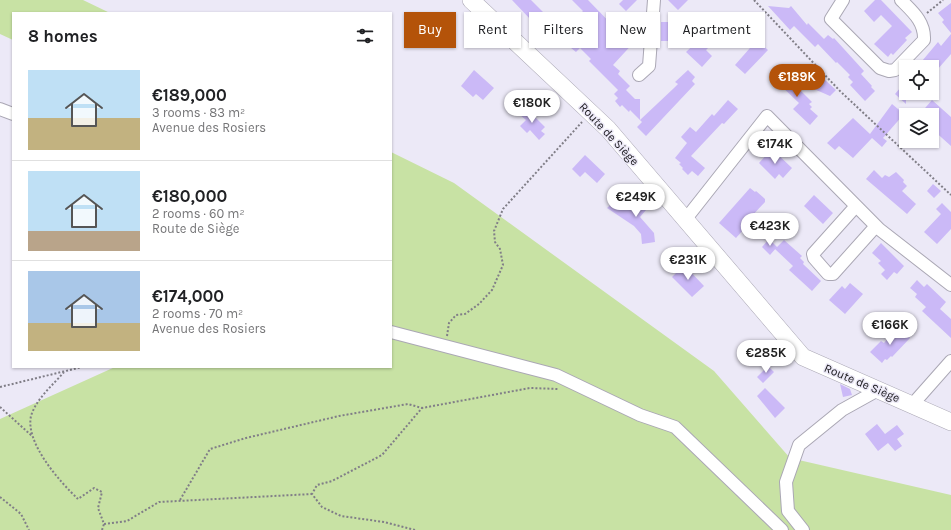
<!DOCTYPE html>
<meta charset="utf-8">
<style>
body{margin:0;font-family:Karla,sans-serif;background:#f6f6f6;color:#202124;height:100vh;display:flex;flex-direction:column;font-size:15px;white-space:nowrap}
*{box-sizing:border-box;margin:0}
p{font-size:13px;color:#757577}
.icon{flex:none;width:22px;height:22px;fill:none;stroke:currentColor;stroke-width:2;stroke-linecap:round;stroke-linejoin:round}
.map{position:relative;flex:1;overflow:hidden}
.panel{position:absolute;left:12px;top:12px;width:380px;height:356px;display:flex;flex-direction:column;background:#fff;border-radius:0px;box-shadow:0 1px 3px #0004}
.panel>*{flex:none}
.hud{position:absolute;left:404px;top:12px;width:380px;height:36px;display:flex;gap:8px}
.buttons{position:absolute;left:899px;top:60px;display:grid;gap:8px}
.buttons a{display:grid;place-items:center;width:40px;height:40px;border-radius:0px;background:#fff;box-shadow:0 1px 3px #0004;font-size:20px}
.price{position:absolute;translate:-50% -34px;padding:0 9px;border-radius:14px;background:#fff;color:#222;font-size:13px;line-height:26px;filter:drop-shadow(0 1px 2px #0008)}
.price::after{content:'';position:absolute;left:50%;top:24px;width:12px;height:9px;margin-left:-6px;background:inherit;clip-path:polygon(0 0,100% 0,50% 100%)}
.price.selected{background:#b45309;color:#fff}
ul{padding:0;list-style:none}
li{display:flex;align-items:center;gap:12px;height:100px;padding:0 16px}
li+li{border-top:1px solid #e0e0e0}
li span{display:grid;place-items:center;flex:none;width:112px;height:80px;border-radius:0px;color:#555}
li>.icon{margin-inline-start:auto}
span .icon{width:48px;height:48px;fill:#fffc;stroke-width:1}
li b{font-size:17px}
h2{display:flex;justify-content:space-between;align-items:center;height:48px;padding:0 16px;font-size:17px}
.tag{padding:0 14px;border-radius:0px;background:#fff;box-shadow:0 1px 3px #0004;font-size:14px;line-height:36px}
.tag.selected{background:#b45309;color:#fff}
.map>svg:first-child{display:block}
.green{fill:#c8e2a4}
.building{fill:#cbb9f7}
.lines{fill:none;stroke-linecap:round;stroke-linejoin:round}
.street-casing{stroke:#aaa7b4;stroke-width:14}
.secondary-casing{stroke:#aaa7b4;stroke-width:18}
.path{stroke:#807e87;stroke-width:2;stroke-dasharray:2 2;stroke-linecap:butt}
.street{stroke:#fff;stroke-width:12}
.secondary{stroke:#fff;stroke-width:17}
.labels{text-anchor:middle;stroke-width:3;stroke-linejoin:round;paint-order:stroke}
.street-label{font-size:12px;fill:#18171b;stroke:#ece9f7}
</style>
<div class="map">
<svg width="951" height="530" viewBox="0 0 951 530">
<rect width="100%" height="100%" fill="#ece9f7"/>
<path class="green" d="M0,0H83L110,13H13V40L0,34Z
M391,152L454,183L714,371L790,458L951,495V530H0V419L115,367H391Z"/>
<path class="building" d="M512,0H531L563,32L583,11L572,0H588L622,35L628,30L637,39L613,65L620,71L618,74L630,86L626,90L635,99H640V120L674,88L678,84L675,82L688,70L695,77L692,81L695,84L646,136L637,127L642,122L630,110L629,112L622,105L620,107L615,101L618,98L614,94L618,90L589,61L591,59L580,48L576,52L555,35L550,40Z
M623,0H637L626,11L619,4Z
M668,0H688L678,10Z
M875,0H881L912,32L905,38L907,40L893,55L891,53L888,57L874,44L892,26L881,15L874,22L864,11Z
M951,3V33L942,22L944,20L938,13Z
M768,6L789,8L791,6L807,25L808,23L824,39L828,35L833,39L834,38L864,71L861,74L872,86L871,87L875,91L865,101L850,85L853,82L848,77L850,75L837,62L836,63L818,44L815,47L794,26L790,30Z
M718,13L735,30L726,39L721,35L706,50L712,56L702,67L686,52L707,32L706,31L711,25L709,22Z
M661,22H675V41H661Z
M951,34V54L937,70L933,66L917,67L938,42L941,46Z
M757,40L768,50L745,74L735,65Z
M474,70L494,88L483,100L476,94L473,97L461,86Z
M780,70L812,102L809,104L812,107L810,109L818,116L810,125L793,109L799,103L777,82L778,80L774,77Z
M824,79L836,90L830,96L814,89Z
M906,81V104L895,94Z
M728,100L738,109L724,124L722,123L691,156L705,168L698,176L692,171L688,175L682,169L683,168L679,164L681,163L675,158L687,143L681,137L690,127L696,132L712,114L714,116Z
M932,100L951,117V146L932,129V115H919Z
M892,104L904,114L883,138L887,141L882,147L872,138L853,158L839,146L835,150L827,143L853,118L870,134Z
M529,106L534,112L532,114L545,127L541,131L545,134L539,140L530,130L527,133L520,126L526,120L520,115Z
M772,149L792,168L783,178L779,174L775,179L759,163Z
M585,155L605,174L597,183L585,172L580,177L572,169Z
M874,170L882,178L885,175L889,177L896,172L904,180L903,182L907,186L902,191L916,204L907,214L866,179Z
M933,184L941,191L934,198L927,191Z
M750,188L755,192L756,191L765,199V202L750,218L752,220L736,238L719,223Z
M814,195L833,213L823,224L804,206Z
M646,197L652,203L640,217L654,233L655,242L642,244L641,234L634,226L607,208L616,200L626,210L639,198L641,201Z
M942,203L951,212V229L937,244L924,232L941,214L936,209Z
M769,239L777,247L770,255L762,247Z
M784,240L802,256L800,258L804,262L803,264L821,281L812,291L789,270L793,266L775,249Z
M881,243L904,266L897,274L894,272L887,280L881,274L885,270L878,263L881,261L872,253Z
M684,265L704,286L692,297L672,277Z
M917,280L924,287L927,284L946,302L940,309L951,319V338L922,311L926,307L915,297L917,294L910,288Z
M850,283L863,294L845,314L829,300L842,286L845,289Z
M898,327L910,338L892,357L891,356L887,360L885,359L882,363L870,352L881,341L884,343Z
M768,366L774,372L763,383L757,377Z
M840,384L850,389L852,395L843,397Z
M765,388L785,408L775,418L757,396Z
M877,424L885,434L897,425L904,434L897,439L902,446L895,451L888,443L878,451L865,434Z"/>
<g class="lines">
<defs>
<path id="street" d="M843,0L831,19L880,68L889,71L895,70L924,40C925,22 913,12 901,0
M639,75L649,66L654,0
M0,109L13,114
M856,206L813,254L814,258L828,274H833L876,226
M685,220L767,116L879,229L951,285
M391,332L556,375L640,415L675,427L782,530
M912,405L951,361
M803,530L788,511L786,482L799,445L842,410L878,390"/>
<path id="secondary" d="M471,0L608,129L803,357L951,422"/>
</defs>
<use href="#street" class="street-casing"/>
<use href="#secondary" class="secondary-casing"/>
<path class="path" d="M754,0L840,91L951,195
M927,13L943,0
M447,336L449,323L456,315L465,314L479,304L492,290L503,265L500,249L495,242L494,231L503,209L582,122
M64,372C53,385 36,399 31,416C25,443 60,482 78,499L94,488L102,492L98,508L104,524L127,521L159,502L312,494
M0,387L82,367
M0,407L32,436
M0,497L21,514L29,530
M180,500L210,449L246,438L339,416L408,404L422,408
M102,530L104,524
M415,530L384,522L341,516L322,507L312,494L317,485L332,481L382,455L422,408L530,388L558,389"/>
<use href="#street" class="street"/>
<use href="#secondary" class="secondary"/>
</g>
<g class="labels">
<g class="street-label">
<text transform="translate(609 134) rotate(47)" y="4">Route de Siège</text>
<text transform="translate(862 383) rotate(23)" y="4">Route de Siège</text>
</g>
</g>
</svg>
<div class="buttons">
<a><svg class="icon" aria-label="locate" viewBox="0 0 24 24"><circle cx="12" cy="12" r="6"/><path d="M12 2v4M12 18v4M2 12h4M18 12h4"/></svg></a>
<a><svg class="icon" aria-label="layers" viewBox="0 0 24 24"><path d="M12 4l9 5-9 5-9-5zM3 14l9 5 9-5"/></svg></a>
</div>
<b class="price selected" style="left:797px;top:98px">€189K</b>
<b class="price" style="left:532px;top:124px">€180K</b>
<b class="price" style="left:775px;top:165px">€174K</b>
<b class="price" style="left:636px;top:218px">€249K</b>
<b class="price" style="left:770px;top:247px">€423K</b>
<b class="price" style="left:688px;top:281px">€231K</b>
<b class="price" style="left:890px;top:346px">€166K</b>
<b class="price" style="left:766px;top:374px">€285K</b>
<div class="hud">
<a class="tag selected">Buy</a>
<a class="tag">Rent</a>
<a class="tag">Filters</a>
<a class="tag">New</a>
<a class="tag">Apartment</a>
</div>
<section class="panel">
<h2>8 homes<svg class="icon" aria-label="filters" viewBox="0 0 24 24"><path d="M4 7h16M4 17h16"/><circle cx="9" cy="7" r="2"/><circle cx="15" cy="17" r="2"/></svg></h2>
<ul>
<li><span style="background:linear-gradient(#bfe0f5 60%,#c2b280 0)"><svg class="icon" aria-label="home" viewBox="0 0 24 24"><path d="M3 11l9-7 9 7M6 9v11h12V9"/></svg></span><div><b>€189,000</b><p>3 rooms · 83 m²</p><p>Avenue des Rosiers</p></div></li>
<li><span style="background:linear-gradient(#bfe0f5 75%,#b9a48a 0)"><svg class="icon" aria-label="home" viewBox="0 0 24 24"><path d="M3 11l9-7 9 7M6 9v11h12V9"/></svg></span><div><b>€180,000</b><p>2 rooms · 60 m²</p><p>Route de Siège</p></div></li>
<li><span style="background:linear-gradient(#a9c7e8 65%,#c2b280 0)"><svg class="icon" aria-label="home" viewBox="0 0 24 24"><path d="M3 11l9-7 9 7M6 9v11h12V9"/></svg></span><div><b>€174,000</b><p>2 rooms · 70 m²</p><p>Avenue des Rosiers</p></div></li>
</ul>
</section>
</div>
